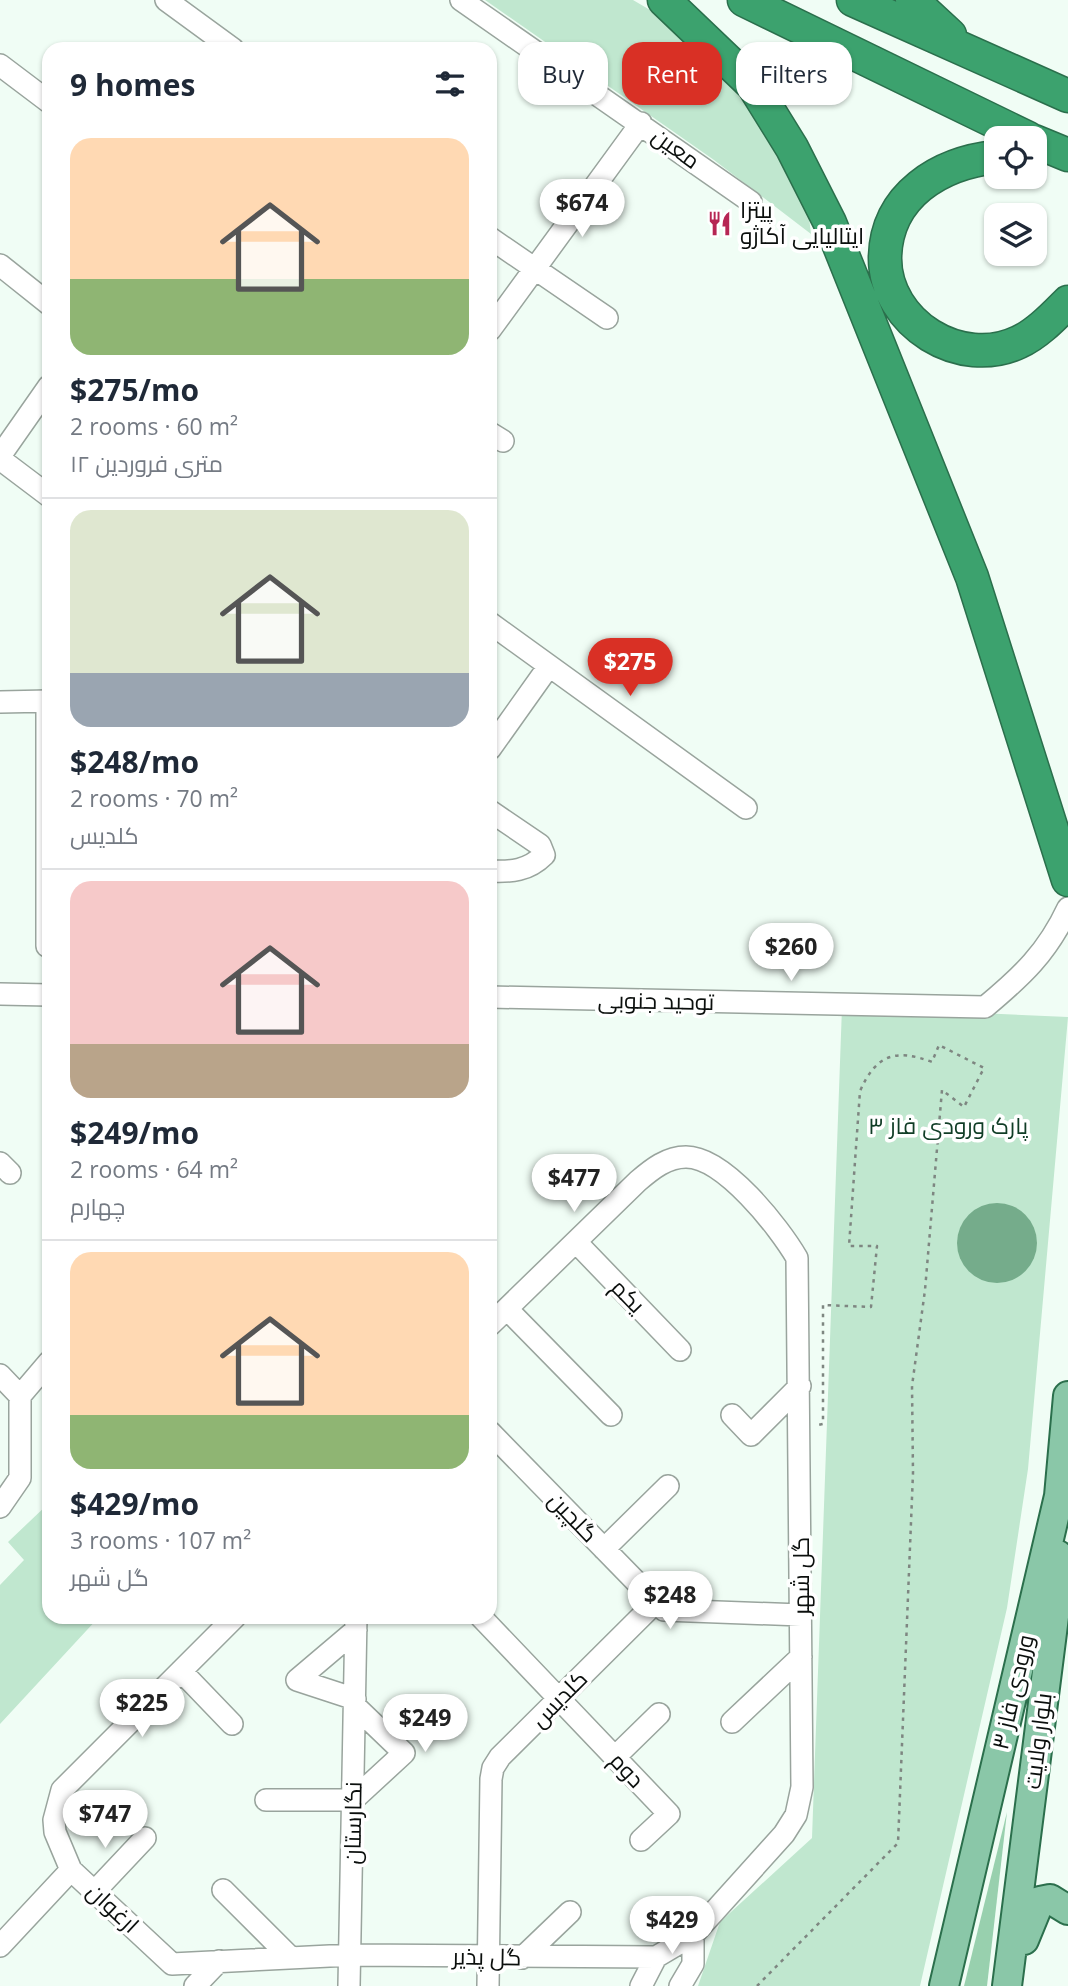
<!DOCTYPE html>
<meta charset="utf-8">
<style>
body{margin:0;font-family:"Open Sans",Cairo,sans-serif;background:#f2f2f3;color:#1f2937;height:100vh;display:flex;flex-direction:column;font-size:26px;white-space:nowrap}
*{box-sizing:border-box;margin:0}
p{font-size:23px;color:#747a83}
.icon{flex:none;width:38px;height:38px;fill:none;stroke:currentColor;stroke-width:2;stroke-linecap:round;stroke-linejoin:round}
.map{position:relative;flex:1;overflow:hidden}
.drawer{position:absolute;left:42px;top:42px;width:455px;height:1582px;display:flex;flex-direction:column;background:#fff;border-radius:21px;box-shadow:0 2px 5px #0004}
.drawer>*{flex:none}
.banner{position:absolute;left:518px;top:42px;width:444px;height:63px;display:flex;gap:14px}
.fabs{position:absolute;left:984px;top:126px;display:grid;gap:14px}
.fabs a{display:grid;place-items:center;width:63px;height:63px;border-radius:14px;background:#fff;box-shadow:0 2px 5px #0004;font-size:35px}
.price{position:absolute;translate:-50% -60px;padding:0 16px;border-radius:24px;background:#fff;color:#222;font-size:23px;line-height:46px;filter:drop-shadow(0 2px 4px #0008)}
.price::after{content:'';position:absolute;left:50%;top:42px;width:21px;height:16px;margin-left:-10px;background:inherit;clip-path:polygon(0 0,100% 0,50% 100%)}
.price.on{background:#d93025;color:#fff}
ul{padding:0;list-style:none}
li{display:grid;align-content:center;gap:14px;height:371px;padding:0 28px}
li+li{border-top:2px solid #e0e1e3}
li span{display:grid;place-items:center;height:217px;border-radius:21px;color:#555}
li>.icon{margin-inline-start:auto}
span .icon{width:126px;height:126px;fill:#fffc;stroke-width:1}
li b{font-size:30px}
h2{display:flex;justify-content:space-between;align-items:center;height:84px;padding:0 28px;font-size:30px}
.chip{padding:0 24px;border-radius:21px;background:#fff;box-shadow:0 2px 5px #0004;font-size:24px;line-height:63px}
.chip.on{background:#d93025;color:#fff}
.map>svg:first-child{display:block}
.green{fill:#c0e7cf}
.forest{fill:#98d0ae}
.water{fill:#75ac8b}
.lines{fill:none;stroke-linecap:round;stroke-linejoin:round}
.minor-casing{stroke:#99a49d;stroke-width:24}
.major-casing{stroke:#2b6f4c;stroke-width:32}
.highway-casing{stroke:#2b6f4c;stroke-width:35}
.path{stroke:#7e8681;stroke-width:2.5;stroke-dasharray:3.5 5;stroke-linecap:butt}
.minor{stroke:#fff;stroke-width:21}
.major{stroke:#8ac7a8;stroke-width:28}
.highway{stroke:#3ca26e;stroke-width:32}
.labels{text-anchor:middle;stroke-width:7;stroke-linejoin:round;paint-order:stroke}
.street-label{font-size:23px;fill:#0b0f0d;stroke:#fff}
.poi-label{font-size:23px;fill:#0b0f0d;stroke:#fff;text-anchor:start}
.park-label{font-size:23px;fill:#103d26;stroke:#fff}
</style>
<div class="map">
<svg width="1068" height="1986" viewBox="0 0 1068 1986">
<rect width="100%" height="100%" fill="#f0fdf5"/>
<path class="green" d="M485,0H633L674,24L760,110L806,192L811,234L714,160Z
M842,1007L1068,1017L1028,1469L1007,1608L920,1986H698L720,1922L812,1838Z
M49,1503V1617H99L0,1724V1585L24,1560L8,1542Z"/>
<path class="forest" d="M1007,1812L987,1986H964Z"/>
<path class="water" d="M957 1243a40 40 0 1 1 80 0a40 40 0 1 1-80 0Z"/>
<g class="lines">
<defs>
<path id="minor" d="M166,0L233,49
M461,0L751,202
M0,65L49,102
M490,238L607,318
M0,265L49,304
M490,330L641,123
M490,433L503,441
M0,456L49,386
M0,459L49,496
M490,623L746,808
M47,701V946
M0,702L49,701
M490,749L549,666
M490,811L540,845L544,855C528,871 511,872 490,871
M0,994L49,995
M490,997L985,1007C1022,976 1047,953 1068,908
M0,1163L10,1173
M576,1242L680,1350
M507,1309L611,1415
M0,1375L20,1396
M732,1415L751,1435L800,1386
M490,1432L656,1602
M0,1507L20,1478V1396L49,1362
M604,1549L668,1486
M235,1617L62,1790L54,1820L55,1832L71,1870L172,1964L350,1955L656,1957L693,1935L784,1834L796,1815L802,1787L797,1258C779,1227 724,1157 686,1157C667,1157 652,1169 638,1181L490,1325
M481,1617L669,1814L641,1840
M181,1671L232,1724
M355,1699L297,1680L356,1630
M732,1722L801,1657
M615,1757L659,1714
M266,1800H353L404,1753L355,1706
M96,1890L145,1838
M223,1890L289,1956
M0,1946L71,1870
M522,1958L570,1912
M195,1986L219,1961
M349,1986L356,1617
M488,1986L491,1779L493,1768L500,1757L656,1602L664,1610L801,1615
M641,1986L656,1957
M680,1986L693,1964V1935"/>
<path id="major" d="M1024,1940L1040,1901L1050,1899L1068,1910
M944,1986L1059,1496L1068,1396
M1007,1986L1056,1601L1058,1555"/>
<path id="highway" d="M664,0L753,85L792,148L830,223L972,577L1068,880
M744,0L1028,138
M853,0L1068,96
M912,0L950,35
M1034,141L1068,155
M996,157C940,163 886,195 885,258C885,324 961,370 1019,342C1037,334 1054,316 1068,302"/>
</defs>
<use href="#minor" class="minor-casing"/>
<use href="#major" class="major-casing"/>
<use href="#highway" class="highway-casing"/>
<path class="path" d="M757,1986L898,1843L913,1473L912,1386L925,1290L942,1090L964,1107L984,1068L939,1045L932,1062C895,1048 876,1055 860,1091L849,1246H877L871,1307L823,1305V1424L818,1425"/>
<use href="#minor" class="minor"/>
<use href="#major" class="major"/>
<use href="#highway" class="highway"/>
</g>
<defs>
<symbol id="restaurant-bare" viewBox="-9 -9 18 18"><path d="M-5-6h1v4h1v-4h1v4h1v-4h1v5L-1.5 .5V6h-2V.5L-5-1ZM5-6V6H3V1.5H1.5Q1.5-4 5-6Z" fill="#b62654" stroke="#fff" stroke-width="2.5" paint-order="stroke"/></symbol>
</defs>
<g fill-rule="evenodd">
<use href="#restaurant-bare" x="702" y="206" width="35" height="35"/>
</g>
<g class="labels">
<g class="street-label">
<text transform="translate(676 148) rotate(36)" y="8">معین</text>
<text transform="translate(656 1001) rotate(1)" y="8">توحید جنوبی</text>
<text transform="translate(628 1296) rotate(46)" y="8">یکم</text>
<text transform="translate(573 1517) rotate(46)" y="8">گلچین</text>
<text transform="translate(801 1576) rotate(-90)" y="8">گل شهر</text>
<text transform="translate(1013 1692) rotate(-77)" y="8">ورودی فاز ۳</text>
<text transform="translate(559 1699) rotate(-45)" y="8">کلدیس</text>
<text transform="translate(1038 1741) rotate(-83)" y="8">بلوار ولایت</text>
<text transform="translate(627 1770) rotate(47)" y="8">دوم</text>
<text transform="translate(353 1823) rotate(-89)" y="8">نگارستان</text>
<text transform="translate(113 1908) rotate(43)" y="8">ارغوان</text>
<text transform="translate(487 1957) rotate(1)" y="8">گل پذیر</text>
</g>
<g class="poi-label">
<text x="740" y="218">پیتزا<tspan x="740" dy="26">ایتالیایی آکاژو</tspan></text>
</g>
<g class="park-label">
<text x="948" y="1134">پارک ورودی فاز ۳</text>
</g>
</g>
</svg>
<div class="fabs">
<a><svg class="icon" aria-label="locate" viewBox="0 0 24 24"><circle cx="12" cy="12" r="6"/><path d="M12 2v4M12 18v4M2 12h4M18 12h4"/></svg></a>
<a><svg class="icon" aria-label="layers" viewBox="0 0 24 24"><path d="M12 4l9 5-9 5-9-5zM3 14l9 5 9-5"/></svg></a>
</div>
<b class="price" style="left:582px;top:239px">$674</b>
<b class="price on" style="left:630px;top:698px">$275</b>
<b class="price" style="left:791px;top:983px">$260</b>
<b class="price" style="left:574px;top:1214px">$477</b>
<b class="price" style="left:670px;top:1631px">$248</b>
<b class="price" style="left:142px;top:1739px">$225</b>
<b class="price" style="left:425px;top:1754px">$249</b>
<b class="price" style="left:105px;top:1850px">$747</b>
<b class="price" style="left:672px;top:1956px">$429</b>
<div class="banner">
<a class="chip">Buy</a>
<a class="chip on">Rent</a>
<a class="chip">Filters</a>
</div>
<section class="drawer">
<h2>9 homes<svg class="icon" aria-label="filters" viewBox="0 0 24 24"><path d="M4 7h16M4 17h16"/><circle cx="9" cy="7" r="2"/><circle cx="15" cy="17" r="2"/></svg></h2>
<ul>
<li><span style="background:linear-gradient(#ffd9b3 65%,#8fb573 0)"><svg class="icon" aria-label="home" viewBox="0 0 24 24"><path d="M3 11l9-7 9 7M6 9v11h12V9"/></svg></span><div><b>$275/mo</b><p>2 rooms · 60 m²</p><p>۱۲ متری فروردین</p></div></li>
<li><span style="background:linear-gradient(#dfe7d0 75%,#9aa5b1 0)"><svg class="icon" aria-label="home" viewBox="0 0 24 24"><path d="M3 11l9-7 9 7M6 9v11h12V9"/></svg></span><div><b>$248/mo</b><p>2 rooms · 70 m²</p><p>کلدیس</p></div></li>
<li><span style="background:linear-gradient(#f6c9c9 75%,#b9a48a 0)"><svg class="icon" aria-label="home" viewBox="0 0 24 24"><path d="M3 11l9-7 9 7M6 9v11h12V9"/></svg></span><div><b>$249/mo</b><p>2 rooms · 64 m²</p><p>چهارم</p></div></li>
<li><span style="background:linear-gradient(#ffd9b3 75%,#8fb573 0)"><svg class="icon" aria-label="home" viewBox="0 0 24 24"><path d="M3 11l9-7 9 7M6 9v11h12V9"/></svg></span><div><b>$429/mo</b><p>3 rooms · 107 m²</p><p>گل شهر</p></div></li>
</ul>
</section>
</div>
